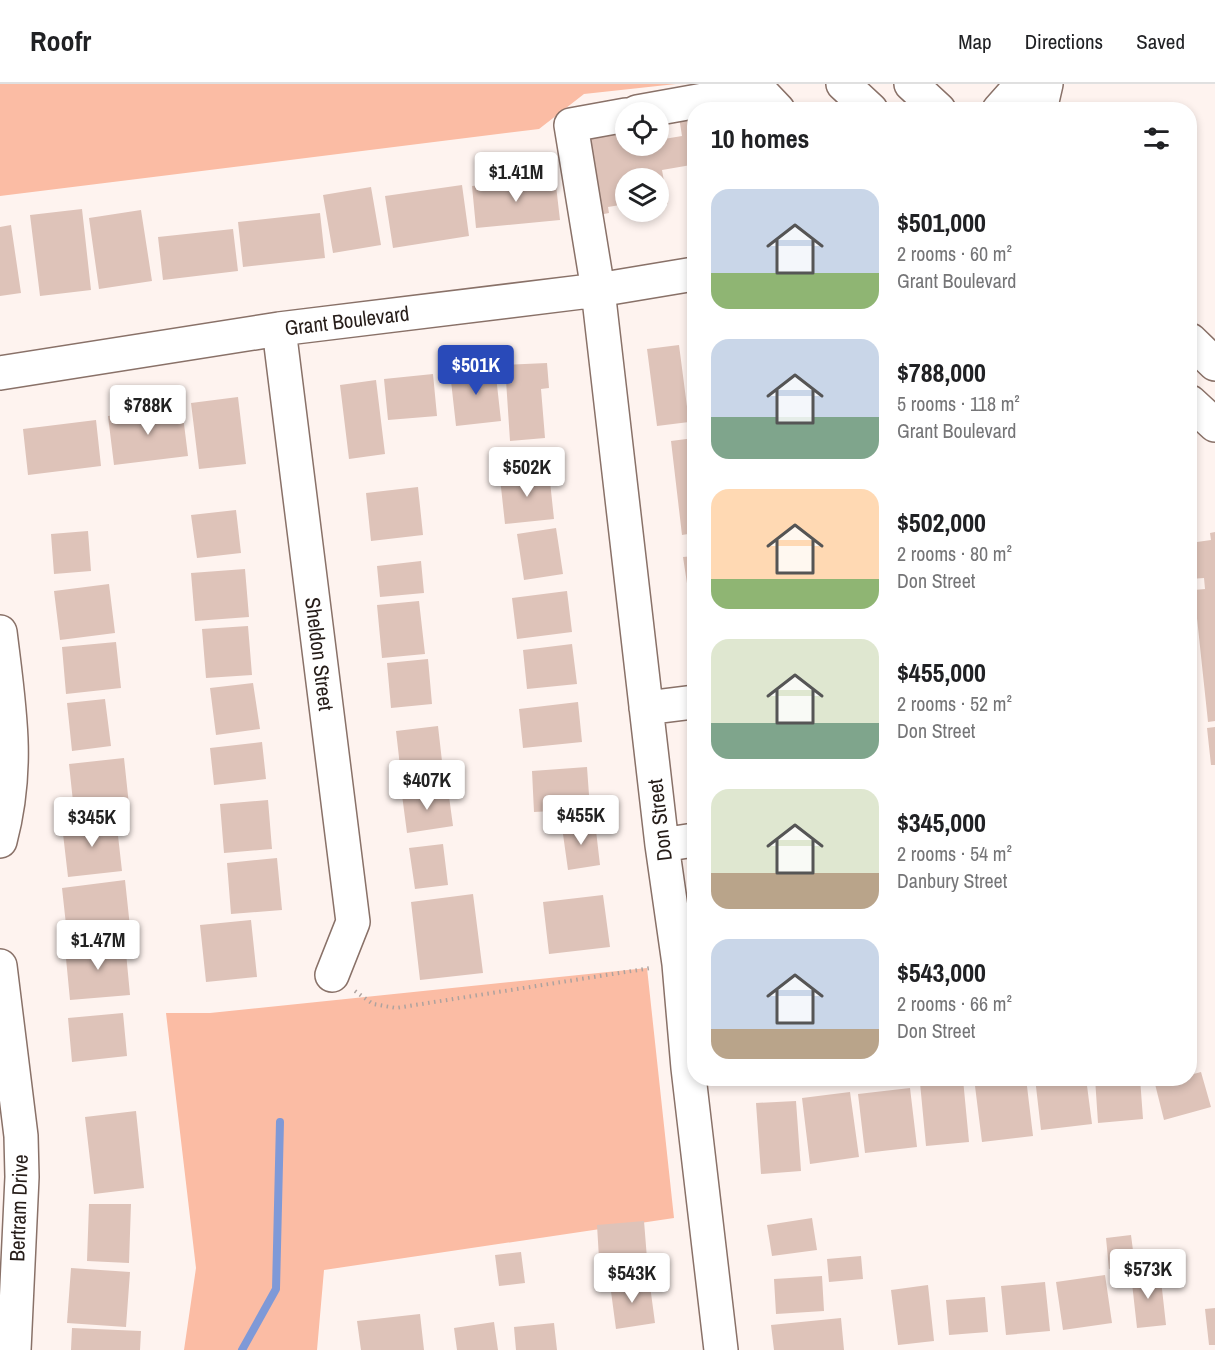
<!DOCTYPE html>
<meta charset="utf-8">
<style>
body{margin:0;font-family:"Archivo Narrow",sans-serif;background:#f2f2f2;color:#202124;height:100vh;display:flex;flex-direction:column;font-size:22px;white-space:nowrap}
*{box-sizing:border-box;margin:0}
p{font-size:20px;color:#757577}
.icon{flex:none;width:33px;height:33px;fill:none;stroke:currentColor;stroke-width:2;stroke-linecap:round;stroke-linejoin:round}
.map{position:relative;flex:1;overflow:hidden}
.side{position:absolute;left:687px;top:18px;width:510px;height:984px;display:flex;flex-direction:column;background:#fff;border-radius:24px;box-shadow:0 3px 9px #0003}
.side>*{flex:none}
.controls{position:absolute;left:615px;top:18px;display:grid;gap:12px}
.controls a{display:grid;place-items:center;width:54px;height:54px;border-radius:50%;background:#fff;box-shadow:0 3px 9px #0003;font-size:30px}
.price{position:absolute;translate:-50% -51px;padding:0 14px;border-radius:6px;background:#fff;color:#222;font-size:20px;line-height:39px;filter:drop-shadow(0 2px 3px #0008)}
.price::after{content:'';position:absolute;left:50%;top:36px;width:18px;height:14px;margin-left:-9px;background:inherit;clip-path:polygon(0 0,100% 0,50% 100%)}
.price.selected{background:#294ab9;color:#fff}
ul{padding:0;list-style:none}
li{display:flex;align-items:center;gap:18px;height:150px;padding:0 24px}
li span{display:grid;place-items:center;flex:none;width:168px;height:120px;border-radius:18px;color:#555}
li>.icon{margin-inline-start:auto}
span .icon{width:72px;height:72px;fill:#fffc;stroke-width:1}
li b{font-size:26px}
h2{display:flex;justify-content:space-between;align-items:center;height:72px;padding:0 24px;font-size:26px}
header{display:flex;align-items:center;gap:36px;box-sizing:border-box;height:84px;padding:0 30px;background:#fff;border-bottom:2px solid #e0e0e0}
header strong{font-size:28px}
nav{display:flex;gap:33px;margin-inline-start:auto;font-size:21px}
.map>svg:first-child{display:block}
.green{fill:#fbbca4}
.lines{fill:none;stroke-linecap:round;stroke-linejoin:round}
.stream{stroke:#7f99d7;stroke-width:8}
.building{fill:#dec3b9}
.minor-casing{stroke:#897168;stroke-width:36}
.major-casing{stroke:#897168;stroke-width:36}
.path{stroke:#ada29e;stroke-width:4;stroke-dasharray:1.5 4.5;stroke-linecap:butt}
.minor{stroke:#fff;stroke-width:33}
.major{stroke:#fff;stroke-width:33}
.labels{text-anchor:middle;stroke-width:5;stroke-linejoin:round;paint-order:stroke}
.street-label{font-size:21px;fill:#261d19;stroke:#fff}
</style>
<header>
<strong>Roofr</strong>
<nav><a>Map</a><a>Directions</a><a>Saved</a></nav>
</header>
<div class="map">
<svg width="1215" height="1266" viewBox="0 0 1215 1266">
<rect width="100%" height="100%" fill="#fef3ef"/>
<path class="green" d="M0,0H676L584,10L539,45L0,112Z
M647,884L674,1134L324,1186L317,1266H184L196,1184L166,929H210Z"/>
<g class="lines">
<path class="stream" d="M242,1266L276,1205L280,1038"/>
</g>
<path class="building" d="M694,31V117L689,91L691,81L662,86L668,120L658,122V94H626V120L608,123L609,129L594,132L580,51L626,43V62H658V56L682,52L679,33Z
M555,93L560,136L476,144L472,102Z
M462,101L469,152L393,164L385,112Z
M371,103L381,161L333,169L323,111Z
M82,125L91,206L40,212L30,131Z
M141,126L152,197L99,205L89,134Z
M320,129L325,174L243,183L238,138Z
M11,141L21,209L0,212V143Z
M233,145L238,187L163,196L158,153Z
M679,261L689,338L657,342L647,265Z
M547,279L549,304L541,305L545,354L510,357L505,281Z
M495,283L501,337L456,342L450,288Z
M433,290L437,332L388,336L384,295Z
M376,296L385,370L349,375L340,301Z
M238,313L246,380L199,385L191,319Z
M182,324L188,372L114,381L108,332Z
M96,336L101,382L28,391L23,345Z
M694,354V449L682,451L671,357Z
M549,388L554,435L505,440L500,394Z
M418,403L423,451L371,457L366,409Z
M236,426L241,469L197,474L191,431Z
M556,444L563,490L524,496L517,450Z
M88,447L91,487L54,490L51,450Z
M1215,448V637L1208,638L1194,506L1205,505L1204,494L1190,495V459L1211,456L1210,449Z
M694,472V506H688L683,473Z
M421,477L424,509L380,513L377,482Z
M245,485L249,533L195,537L191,489Z
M109,500L115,549L60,556L54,507Z
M567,507L572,548L517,555L512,514Z
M419,517L425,570L382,574L377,521Z
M248,542L252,591L206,594L202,545Z
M116,558L121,604L66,610L62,563Z
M572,560L577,600L527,605L523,566Z
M428,575L432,620L391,624L387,579Z
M253,599L260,645L216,651L210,604Z
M105,615L111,662L72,667L67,619Z
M578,618L582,658L523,664L519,625Z
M438,642L443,686L401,691L396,647Z
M1215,643V681H1211L1207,644Z
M262,658L266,695L214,701L210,664Z
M124,674L129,721L74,727L69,680Z
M587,683L590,725L534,728L532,687Z
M448,705L453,742L407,749L402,711Z
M268,716L272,765L224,769L220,720Z
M116,734L122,787L68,793L62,741Z
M595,738L600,781L568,786L562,743Z
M443,760L448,801L415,805L409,764Z
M277,774L282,826L231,830L227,779Z
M1190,791L1194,812H1190Z
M125,796L130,843L67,850L62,804Z
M473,810L483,889L420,896L411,818Z
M603,811L610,863L549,870L543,818Z
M251,836L257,893L206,898L200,841Z
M125,858L130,911L70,916L65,864Z
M123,929L127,972L72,978L68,934Z
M1201,988L1211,1023L1164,1036L1155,1000L1176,994H1190V991Z
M974,994H1026L1033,1052L982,1058Z
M1035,994H1086L1092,1040L1041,1046Z
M1095,994H1140L1143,1035L1098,1039Z
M963,995L969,1058L926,1062L920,999Z
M910,1004L917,1063L865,1069L858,1010Z
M850,1008L859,1073L810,1080L802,1014Z
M796,1017L801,1087L761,1090L756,1019Z
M136,1027L144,1104L94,1110L85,1033Z
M89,1120H131L129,1179L87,1177Z
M812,1134L817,1166L772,1172L767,1141Z
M644,1137L648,1187L600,1191L597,1141Z
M1131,1151L1135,1182L1109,1185L1106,1154Z
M521,1168L525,1199L499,1202L495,1171Z
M861,1172L863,1195L829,1198L827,1175Z
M71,1184L130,1188L126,1243L67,1239Z
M1160,1187L1166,1241L1137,1244L1131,1190Z
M1105,1191L1112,1239L1063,1246L1056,1198Z
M822,1192L824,1227L776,1230L774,1195Z
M649,1194L655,1239L616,1245L610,1200Z
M1045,1198L1050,1247L1006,1251L1001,1202Z
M928,1201L934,1257L898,1261L891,1206Z
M985,1213L988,1248L949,1251L946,1216Z
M1215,1224V1261H1209L1205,1225Z
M420,1230L424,1266H361L357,1237Z
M841,1234L844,1266H774L771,1241Z
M494,1238L498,1266H457L454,1244Z
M554,1239L557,1266H516L514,1243Z
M72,1244L141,1247L140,1266H71Z"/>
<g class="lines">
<defs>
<path id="minor" d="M999,26L1022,0
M1040,26L1046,0
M637,28L759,6L778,26
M626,31L571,41L598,206L662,761L679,880L688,984L721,1266
M279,245L353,838L332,891
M0,289L279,245L598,206L694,190
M0,548C9,622 20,682 0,757
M646,624L694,618
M662,761L694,756
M0,882L21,1052L22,1093L14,1266"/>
<path id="major" d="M843,0L871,26
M911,0L939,26
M1190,256L1215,280
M1190,318L1215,341"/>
</defs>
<use href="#minor" class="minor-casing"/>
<use href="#major" class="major-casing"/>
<path class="path" d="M355,907L373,920L396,924L651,884"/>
<use href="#minor" class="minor"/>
<use href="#major" class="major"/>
</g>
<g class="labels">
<g class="street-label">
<text transform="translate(347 237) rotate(-7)" y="7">Grant Boulevard</text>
<text transform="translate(319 570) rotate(83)" y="7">Sheldon Street</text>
<text transform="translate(660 736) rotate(-97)" y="7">Don Street</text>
<text transform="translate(19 1124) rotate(-88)" y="7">Bertram Drive</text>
</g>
</g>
</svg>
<div class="controls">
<a><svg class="icon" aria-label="locate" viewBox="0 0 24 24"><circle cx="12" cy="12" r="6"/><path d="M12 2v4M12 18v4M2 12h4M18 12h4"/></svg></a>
<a><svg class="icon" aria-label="layers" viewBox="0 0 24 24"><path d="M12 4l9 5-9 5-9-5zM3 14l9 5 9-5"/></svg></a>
</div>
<b class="price" style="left:516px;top:119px">$1.41M</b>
<b class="price selected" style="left:476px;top:312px">$501K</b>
<b class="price" style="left:148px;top:352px">$788K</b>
<b class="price" style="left:527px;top:414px">$502K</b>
<b class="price" style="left:427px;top:727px">$407K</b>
<b class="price" style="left:581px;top:762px">$455K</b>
<b class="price" style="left:92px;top:764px">$345K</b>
<b class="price" style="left:98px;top:887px">$1.47M</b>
<b class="price" style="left:1148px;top:1216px">$573K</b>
<b class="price" style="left:632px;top:1220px">$543K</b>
<section class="side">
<h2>10 homes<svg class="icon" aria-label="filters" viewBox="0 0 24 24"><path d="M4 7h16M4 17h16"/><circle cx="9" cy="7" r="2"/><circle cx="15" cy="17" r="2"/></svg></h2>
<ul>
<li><span style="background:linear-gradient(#c9d6e8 70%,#8fb573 0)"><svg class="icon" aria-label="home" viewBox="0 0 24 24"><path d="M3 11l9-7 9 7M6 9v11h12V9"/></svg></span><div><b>$501,000</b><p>2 rooms · 60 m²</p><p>Grant Boulevard</p></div></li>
<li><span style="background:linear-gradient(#c9d6e8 65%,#7fa58c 0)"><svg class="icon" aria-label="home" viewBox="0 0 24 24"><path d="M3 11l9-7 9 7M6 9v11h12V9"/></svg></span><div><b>$788,000</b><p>5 rooms · 118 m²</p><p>Grant Boulevard</p></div></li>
<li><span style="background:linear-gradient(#ffd9b3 75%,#8fb573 0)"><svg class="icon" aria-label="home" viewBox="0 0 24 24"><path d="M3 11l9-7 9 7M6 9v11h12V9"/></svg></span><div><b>$502,000</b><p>2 rooms · 80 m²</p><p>Don Street</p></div></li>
<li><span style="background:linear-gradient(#dfe7d0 70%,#7fa58c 0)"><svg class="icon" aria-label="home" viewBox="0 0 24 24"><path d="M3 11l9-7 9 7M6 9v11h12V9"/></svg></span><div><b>$455,000</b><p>2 rooms · 52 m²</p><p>Don Street</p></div></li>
<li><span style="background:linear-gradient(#dfe7d0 70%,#b9a48a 0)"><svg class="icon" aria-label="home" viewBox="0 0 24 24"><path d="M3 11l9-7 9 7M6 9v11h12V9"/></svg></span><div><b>$345,000</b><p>2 rooms · 54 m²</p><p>Danbury Street</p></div></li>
<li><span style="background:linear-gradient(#c9d6e8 75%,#b9a48a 0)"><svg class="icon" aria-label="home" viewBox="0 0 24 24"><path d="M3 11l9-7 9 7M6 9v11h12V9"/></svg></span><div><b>$543,000</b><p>2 rooms · 66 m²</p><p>Don Street</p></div></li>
</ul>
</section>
</div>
